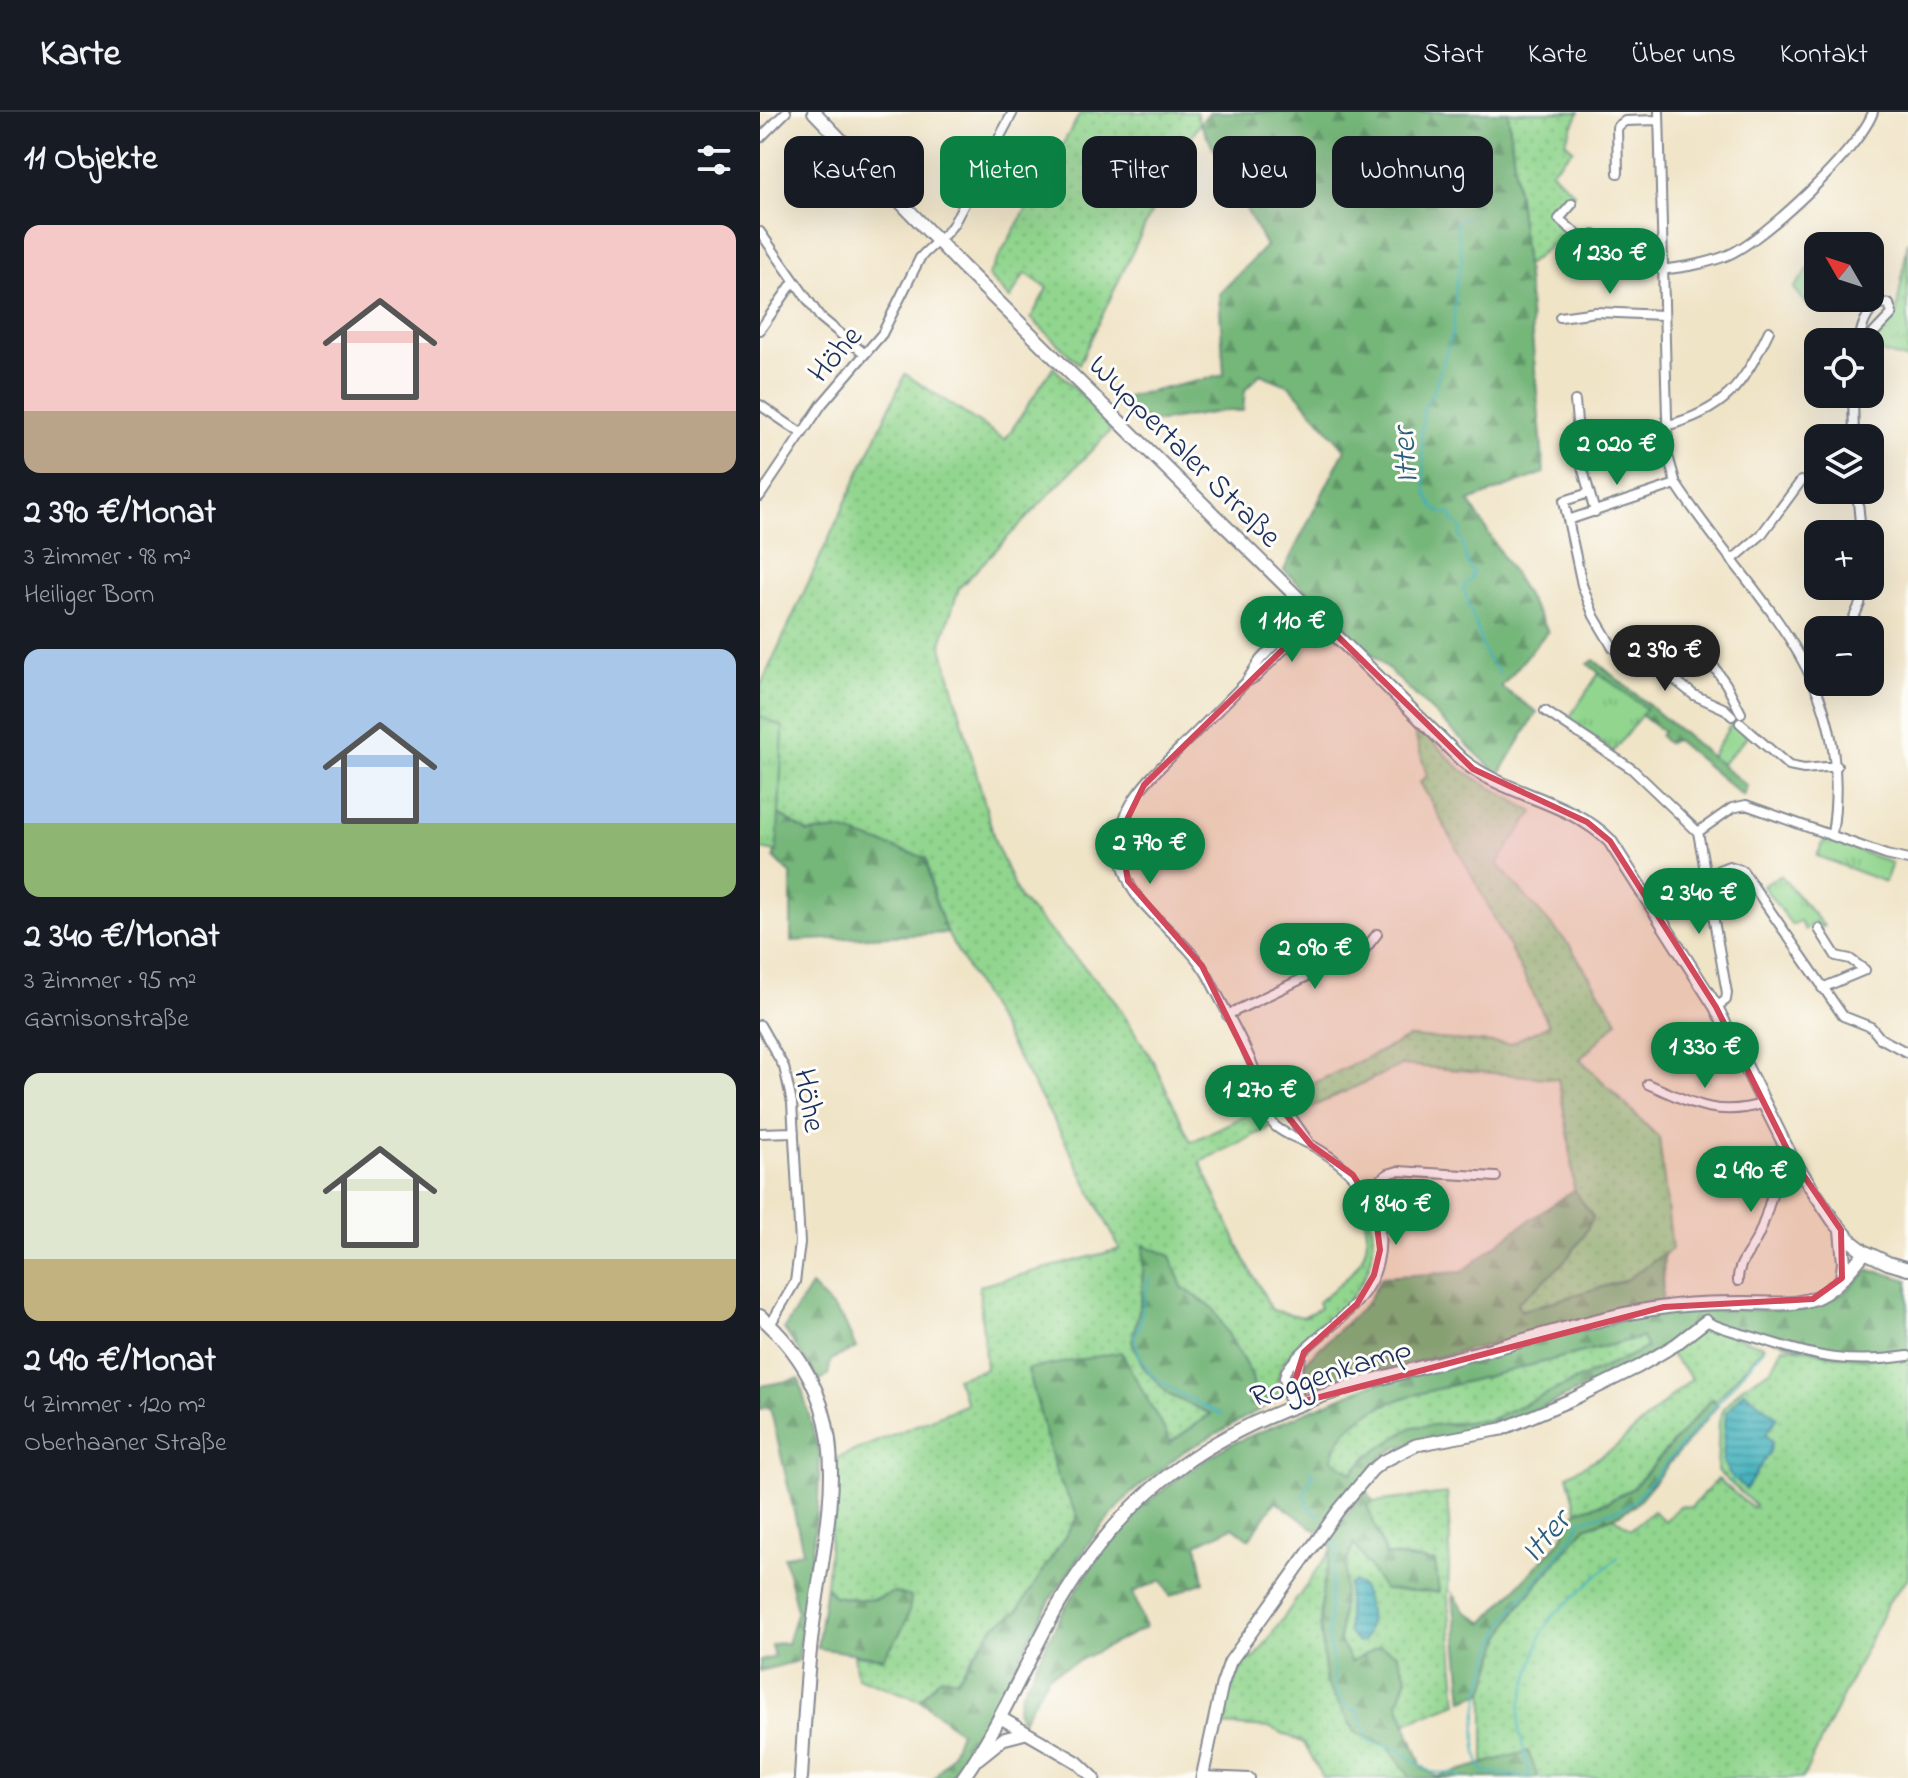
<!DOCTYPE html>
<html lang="de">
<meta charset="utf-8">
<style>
body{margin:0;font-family:"Indie Flower",sans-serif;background:#20242c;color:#f1f3f6;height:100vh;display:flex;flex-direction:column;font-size:30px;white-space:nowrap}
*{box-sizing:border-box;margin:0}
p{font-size:26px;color:#9ea1a6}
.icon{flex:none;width:44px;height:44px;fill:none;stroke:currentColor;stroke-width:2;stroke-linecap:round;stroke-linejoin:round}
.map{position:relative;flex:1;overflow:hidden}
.side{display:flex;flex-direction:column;background:#171b24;width:760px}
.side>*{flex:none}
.guide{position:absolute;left:24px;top:24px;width:760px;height:72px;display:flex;gap:16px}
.needle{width:52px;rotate:309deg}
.controls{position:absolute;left:1044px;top:120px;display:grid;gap:16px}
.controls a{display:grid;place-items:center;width:80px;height:80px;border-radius:16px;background:#171b24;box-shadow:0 8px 32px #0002;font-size:40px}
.price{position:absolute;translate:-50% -68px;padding:0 18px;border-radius:28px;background:#0b8043;color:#fff;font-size:26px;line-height:52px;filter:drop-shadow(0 2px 4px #0008)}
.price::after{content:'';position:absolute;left:50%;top:48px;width:24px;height:18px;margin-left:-12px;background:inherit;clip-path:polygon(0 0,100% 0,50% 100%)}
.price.current{background:#222;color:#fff}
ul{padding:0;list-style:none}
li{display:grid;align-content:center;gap:16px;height:424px;padding:0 24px}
li span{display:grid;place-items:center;height:248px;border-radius:16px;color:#555}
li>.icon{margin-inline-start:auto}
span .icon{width:144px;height:144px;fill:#fffc;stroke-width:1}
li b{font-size:34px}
h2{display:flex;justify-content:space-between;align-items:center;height:96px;padding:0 24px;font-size:34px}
.chip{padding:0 28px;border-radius:16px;background:#171b24;box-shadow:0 8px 32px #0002;font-size:28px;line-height:72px}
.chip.current{background:#0b8043;color:#fff}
header{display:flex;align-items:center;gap:48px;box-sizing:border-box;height:112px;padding:0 40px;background:#171b24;border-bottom:2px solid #363941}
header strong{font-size:38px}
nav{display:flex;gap:44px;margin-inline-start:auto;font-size:28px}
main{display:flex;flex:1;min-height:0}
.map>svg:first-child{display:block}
.grass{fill:url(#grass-dots);stroke:#568276;stroke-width:2}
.forest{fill:url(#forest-firs);stroke:#48726c;stroke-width:2;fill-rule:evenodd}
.park{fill:url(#park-tufts);stroke:#568276;stroke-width:2}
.water{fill:url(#water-rules);stroke:#2e708d;stroke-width:2}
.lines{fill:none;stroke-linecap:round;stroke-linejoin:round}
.stream{stroke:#42b1bc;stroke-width:2}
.street-casing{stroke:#868a92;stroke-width:12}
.secondary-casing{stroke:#868a92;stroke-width:15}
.primary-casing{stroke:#868a92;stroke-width:16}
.street{stroke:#fff;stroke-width:8}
.secondary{stroke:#fff;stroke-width:11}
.primary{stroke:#fff;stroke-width:12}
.marked{fill:#d1495b;fill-opacity:0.2;stroke:#d1495b;stroke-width:6;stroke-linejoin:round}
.labels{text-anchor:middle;stroke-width:6;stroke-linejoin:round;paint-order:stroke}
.street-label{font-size:32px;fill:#1b2f5e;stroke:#fdfcf7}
.water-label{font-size:34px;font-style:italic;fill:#295c7f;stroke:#fdfcf7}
</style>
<header>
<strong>Karte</strong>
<nav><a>Start</a><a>Karte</a><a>Über uns</a><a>Kontakt</a></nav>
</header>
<main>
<section class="side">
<h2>11 Objekte<svg class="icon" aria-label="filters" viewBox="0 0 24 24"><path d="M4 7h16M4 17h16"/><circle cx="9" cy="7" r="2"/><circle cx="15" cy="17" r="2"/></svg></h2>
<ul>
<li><span style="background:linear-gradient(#f6c9c9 75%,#b9a48a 0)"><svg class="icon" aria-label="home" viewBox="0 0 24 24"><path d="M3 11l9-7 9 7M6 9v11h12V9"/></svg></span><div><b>2 390 €/Monat</b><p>3 Zimmer · 98 m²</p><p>Heiliger Born</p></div></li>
<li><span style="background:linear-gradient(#a9c7e8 70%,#8fb573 0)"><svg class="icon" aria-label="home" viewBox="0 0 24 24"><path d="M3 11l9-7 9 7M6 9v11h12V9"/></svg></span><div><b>2 340 €/Monat</b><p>3 Zimmer · 95 m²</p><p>Garnisonstraße</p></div></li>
<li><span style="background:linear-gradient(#dfe7d0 75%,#c2b280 0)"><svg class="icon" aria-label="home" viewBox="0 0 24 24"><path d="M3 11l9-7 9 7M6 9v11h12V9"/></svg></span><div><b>2 490 €/Monat</b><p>4 Zimmer · 120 m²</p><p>Oberhaaner Straße</p></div></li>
</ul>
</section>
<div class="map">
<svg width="1148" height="1666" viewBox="0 0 1148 1666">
<defs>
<pattern id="grass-dots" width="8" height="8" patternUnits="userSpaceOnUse" patternTransform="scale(2)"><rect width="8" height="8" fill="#91d58e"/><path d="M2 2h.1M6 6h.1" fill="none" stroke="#7cb77d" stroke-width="1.8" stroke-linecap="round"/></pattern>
<pattern id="forest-firs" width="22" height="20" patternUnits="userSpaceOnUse" patternTransform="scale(2)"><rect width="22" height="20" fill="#74b679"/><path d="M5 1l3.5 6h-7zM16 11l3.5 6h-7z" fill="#5e9466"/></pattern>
<pattern id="park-tufts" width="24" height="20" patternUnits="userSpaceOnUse" patternTransform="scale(2)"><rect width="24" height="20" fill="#91d58e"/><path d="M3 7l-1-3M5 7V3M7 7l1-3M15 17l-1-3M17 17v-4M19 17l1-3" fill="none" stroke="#7cb77d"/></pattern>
<pattern id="water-rules" width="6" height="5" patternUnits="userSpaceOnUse" patternTransform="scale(2)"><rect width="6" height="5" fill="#42b1bc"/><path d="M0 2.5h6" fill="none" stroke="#36909c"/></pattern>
</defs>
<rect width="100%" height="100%" fill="#fdfcf7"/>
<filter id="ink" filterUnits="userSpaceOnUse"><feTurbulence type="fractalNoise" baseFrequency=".0125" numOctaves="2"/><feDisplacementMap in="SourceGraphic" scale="16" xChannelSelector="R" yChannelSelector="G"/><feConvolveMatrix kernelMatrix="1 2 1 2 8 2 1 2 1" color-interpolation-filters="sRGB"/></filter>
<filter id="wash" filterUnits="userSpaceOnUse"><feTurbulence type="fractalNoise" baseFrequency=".006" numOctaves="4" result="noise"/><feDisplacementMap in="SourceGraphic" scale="32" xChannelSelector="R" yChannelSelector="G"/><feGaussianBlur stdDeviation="1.8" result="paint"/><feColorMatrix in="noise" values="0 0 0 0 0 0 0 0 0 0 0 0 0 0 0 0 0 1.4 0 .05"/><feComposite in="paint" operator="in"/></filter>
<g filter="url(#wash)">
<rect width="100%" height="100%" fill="#f0e4c7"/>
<path class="grass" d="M321,0H436L440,11L410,61L319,252L271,206L287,176L265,161L250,187L228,164Z
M748,0H819L805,30L813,37L791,59L814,81L792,106L808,119L766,154Z
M293,255L354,315L199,476L181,531L236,733L260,787L353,886L393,949L431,1030L500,996L509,1016L440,1050L484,1146L512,1198L543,1205L560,1196L558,1190C603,1154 621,1138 595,1080L598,1079C645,1160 574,1202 522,1252L518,1266V1287L511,1291L494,1275L491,1262L453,1196L422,1175L410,1144L384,1133L382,1184L372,1230L384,1256L451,1301L411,1330L297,1364L318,1404L257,1500L234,1514L196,1568L181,1565L160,1588L97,1565L94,1543L123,1546L134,1480L116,1489L73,1484L66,1474L77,1346L207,1292L196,1266L226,1257L219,1174L360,1137L303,1025L187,821L174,785L81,718L48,721L19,702L23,616L0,604V575L145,262L245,328Z
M651,608L700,657L773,700L737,752L810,834L858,909L820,947L899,1026L912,1137L866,1168L761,1199L757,1191C790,1164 815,1145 833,1105L814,1078L809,1026L798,967L642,953L535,1003L525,985L650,925L749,932L789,913L721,780L660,670L667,664Z
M947,1216L1004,1234L955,1290L951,1287L873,1376L847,1390L817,1399L808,1363L853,1337L932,1266L908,1240Z
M882,1225L887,1236L729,1308L653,1315L608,1344L591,1362L572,1347C579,1311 614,1296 645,1285Z
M1023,1235L1148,1246V1466L1129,1489L1043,1666H778L776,1662L724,1651V1580L741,1527L756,1498L825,1415L854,1405L871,1417L893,1399L905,1409L920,1394L931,1395L958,1367L992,1396L995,1393L957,1359L959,1309L964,1296L983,1274L1012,1257Z
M687,1381L690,1425L688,1486L697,1591L646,1611L638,1591L647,1565L620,1535L591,1551L579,1528L586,1452L594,1430L624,1478L679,1480L675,1450L626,1443L607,1393L613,1390Z
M572,1437L563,1474L560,1509L566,1571L595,1620L627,1634L650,1664L654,1666H563L544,1631L511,1616L459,1613L471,1577L485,1548L495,1546Z"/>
<path class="forest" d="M450,0H748L766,154L784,361L709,389L788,519L741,575L777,600L739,663L524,458L585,337L530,274L500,262L485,278L483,299H464L378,313L352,288L464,263L459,182L506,134L440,11Z
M834,548L987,674L983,684L916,628L907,631L900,624L903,620L881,603L885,597L828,552Z
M19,702L48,721L81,718L166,746L174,785L187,821L31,829V762L14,746Z
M814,1078L833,1105C815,1145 791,1164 757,1191L761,1199L866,1168L904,1142L902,1191L548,1277L541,1274L539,1259L544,1251L607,1191L622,1165L702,1160L754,1119Z
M384,1133L411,1144L422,1175L453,1196L491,1262L494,1275L511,1291L423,1340L370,1382L336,1421L290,1488L230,1602L190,1666H174L191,1643L200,1620L160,1588L181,1565L197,1568L234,1514L257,1500L318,1404L297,1364L268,1257L361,1240L411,1330L451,1302L409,1283L384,1256L372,1230L382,1184Z
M1108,1159L1121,1160L1148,1168V1242L1106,1247L1070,1243L953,1212L936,1214L873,1253L743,1314L639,1335L623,1344L558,1420L516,1389L489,1427L473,1415L437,1432L444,1470L410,1484L402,1468L373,1480L385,1516L289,1563L262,1609L257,1598L261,1582L302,1501L340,1442L379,1397L417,1367L467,1334L607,1274L882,1203L954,1198H1044L1084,1181ZM882,1225L887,1236L729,1308L652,1315L608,1344L592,1361L572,1347C579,1311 614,1296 646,1285Z
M51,1174L83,1207L96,1236L71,1248L68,1263L59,1269L24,1217Z
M39,1267L60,1344L58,1392L38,1549L0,1559V1549L14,1545L11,1533L21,1530L27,1532L37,1498L24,1445L43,1439L10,1295L0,1297V1274Z
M952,1287L958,1293L874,1394L854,1405L825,1415L756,1498L741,1527L724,1580L703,1588L693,1482L705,1499L724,1511L799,1430L817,1399L847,1390L873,1376Z
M606,1377L613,1390L607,1394L626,1443L675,1450L679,1480L624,1478L594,1431L586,1452L579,1528L591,1550L620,1534L637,1542L647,1565L638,1591L662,1655L677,1665L768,1639L778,1666H654L650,1665L628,1634L595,1620L566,1571L560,1509L563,1474L572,1437L567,1427Z
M66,1474L73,1484C98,1488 110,1492 134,1480L151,1485C150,1510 137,1527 123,1546L57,1536Z"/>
<path class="park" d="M1148,129V248L1110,237V234L1136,202Z
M1057,146L1058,182L1050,197L1034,176Z
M839,561L886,597L853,640L808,608Z
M0,604L23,615L17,740L0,737Z
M971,612L988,624L962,652L951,645Z
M1065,726L1132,751L1125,770L1057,744Z
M1020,763L1064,814L1059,816L1055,810L1045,818L1040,809L1032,813L1003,774Z"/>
<path class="water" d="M984,1279L1017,1305L1006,1322L1012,1329L1010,1339L986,1377L970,1363L963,1349L966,1301Z
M594,1470L602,1475C609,1494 614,1512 602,1530L598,1531L588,1520V1473Z"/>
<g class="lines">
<path class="stream" d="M706,105L696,111L702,146L696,173L693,220L673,280L664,296L661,323L666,380L673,395L682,401H691L692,408L702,417L699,422C706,434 703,449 713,460L710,469L703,475L726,544L740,562
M389,1166L379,1215L374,1224L378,1240L391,1262L420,1282L462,1303
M549,1358L553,1362L544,1382L549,1396L560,1404
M970,1371L976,1365
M574,1424L578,1441L572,1462L568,1527L575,1561L573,1569L579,1588L590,1597L597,1598L609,1630L636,1636L671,1660L695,1662L700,1666
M766,1666L723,1659C703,1624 728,1534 750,1501C771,1469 804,1445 820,1409L860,1397L874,1389L1004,1237
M770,1666L759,1617L760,1594L781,1523L792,1505L858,1445"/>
</g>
</g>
<g filter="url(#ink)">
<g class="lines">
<defs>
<path id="street" d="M899,0L908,344L916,372C995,492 1097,563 1072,722
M0,26L26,0
M858,61L857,15L865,9L898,8
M812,92L799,107L827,131
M0,120L60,205L105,242
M838,135V127L834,123L827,131L832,135L900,132
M901,158C924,155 947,152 968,143C1005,127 1100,37 1113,0
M800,205L836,200L902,203
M0,218L34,169
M1099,230C1101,215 1110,187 1129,192L1132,202L1105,230
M1093,282L1094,326
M815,289L821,351L835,400
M0,293L41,321
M905,314C965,299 983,273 1009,219
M1097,378L1101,422
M829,381L804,389L822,473L834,504L853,536L892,550L934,583L965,597L972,604
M0,384L62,292L122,222L160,146C171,133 185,126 194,111L253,0
M808,408L916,372
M972,448L1001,423L1041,369
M1088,518L1100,492L1103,474
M938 535a6 6 0 1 1 12 0a6 6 0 1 1-12 0Z
M945,542L966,572L981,601
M487,568L500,548L549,497
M785,599L872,657L938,720
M980,611L1029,654L1044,657L1077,654
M938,720L972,696L986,693L1126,743L1148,748
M938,720L967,881L966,888L956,895
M946,763L969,754L982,758L1083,904L1111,915L1120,926L1148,941
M1059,817L1076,844L1090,847L1105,858
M1062,876L1105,858
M467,903L606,836L617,822
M0,913L24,955L32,991L40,1131L35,1170L10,1213
M501,972L525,996L548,1029
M888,972C930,990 958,1007 1004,991
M0,1021L34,1020
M606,1078L628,1062L638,1059L736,1065
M978,1169C977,1153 989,1141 996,1128C1010,1103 1012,1063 1031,1045
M946,1209C963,1218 981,1221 1000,1227C1056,1245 1088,1253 1148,1244
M541,1245L534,1272L541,1290
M530,1294L524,1266L526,1259C553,1219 606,1202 618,1150C630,1097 596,1058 553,1034C541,1027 526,1024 515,1014C503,1001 504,985 499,970C489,938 464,896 449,866C431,832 396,811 374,780C367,769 364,759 361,746C352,697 390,666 421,635C443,614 464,592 485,571L497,564L557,504
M443,1664L490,1666"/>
<path id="secondary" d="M241,1606L317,1650L334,1666
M218,1647L243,1627L266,1621
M442,1666L462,1573L470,1550L578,1399L612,1358L622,1350L656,1333L742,1317L813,1287L878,1255L915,1233L946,1209"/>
<path id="primary" d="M54,0L202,154L702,648C746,684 810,688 850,729L956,895L1031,1045L1073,1108L1092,1130L1105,1140L1128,1151L1148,1157
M1081,1118L1084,1151L1082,1166
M0,1204C103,1295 68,1396 53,1513C46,1563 44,1615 41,1666
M203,1666C238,1616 261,1561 290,1508C323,1448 366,1393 422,1353C514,1287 624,1266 731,1237C789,1222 848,1202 907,1195C933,1191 959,1191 985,1191C1007,1191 1031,1194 1052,1187C1074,1180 1091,1157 1105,1140"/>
</defs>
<use href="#street" class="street-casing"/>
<use href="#secondary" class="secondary-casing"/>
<use href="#primary" class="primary-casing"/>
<use href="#street" class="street"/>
<use href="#secondary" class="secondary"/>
<use href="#primary" class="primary"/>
</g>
</g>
<path class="marked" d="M557,504L713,657L827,710L850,729L956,895L1031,1045L1081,1118L1082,1166L1053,1187L904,1195L541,1290L534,1272L544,1240L597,1192L614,1163L620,1138L615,1098L593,1063L551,1033L498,968L442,854L368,769L360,722L384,673Z"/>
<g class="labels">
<g class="street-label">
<text transform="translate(74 241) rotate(-49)" y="11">Höhe</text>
<text transform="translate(426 338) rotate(45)" y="11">Wuppertaler Straße</text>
<text transform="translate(51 988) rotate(80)" y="11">Höhe</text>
<text transform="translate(570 1259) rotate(-18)" y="11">Roggenkamp</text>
</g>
<g class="water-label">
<text transform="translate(643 344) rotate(-94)" y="12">Itter</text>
<text transform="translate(784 1423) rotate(-49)" y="12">Itter</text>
</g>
</g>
</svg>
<div class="controls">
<a><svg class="needle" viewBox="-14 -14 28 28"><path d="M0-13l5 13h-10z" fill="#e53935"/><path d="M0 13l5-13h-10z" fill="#9ea1a6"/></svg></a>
<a><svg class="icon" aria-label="locate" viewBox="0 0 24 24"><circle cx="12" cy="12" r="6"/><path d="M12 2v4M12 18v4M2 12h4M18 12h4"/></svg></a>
<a><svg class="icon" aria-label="layers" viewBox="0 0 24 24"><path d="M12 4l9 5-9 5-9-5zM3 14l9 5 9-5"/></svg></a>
<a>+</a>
<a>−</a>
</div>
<b class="price" style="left:850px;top:184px">1 230 €</b>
<b class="price" style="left:857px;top:375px">2 020 €</b>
<b class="price" style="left:532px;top:552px">1 110 €</b>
<b class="price current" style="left:905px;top:581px">2 390 €</b>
<b class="price" style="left:390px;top:774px">2 790 €</b>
<b class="price" style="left:939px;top:824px">2 340 €</b>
<b class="price" style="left:555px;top:879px">2 090 €</b>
<b class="price" style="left:945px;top:978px">1 330 €</b>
<b class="price" style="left:500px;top:1021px">1 270 €</b>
<b class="price" style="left:991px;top:1102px">2 490 €</b>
<b class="price" style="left:636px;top:1135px">1 840 €</b>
<div class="guide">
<a class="chip">Kaufen</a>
<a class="chip current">Mieten</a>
<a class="chip">Filter</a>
<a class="chip">Neu</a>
<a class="chip">Wohnung</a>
</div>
</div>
</main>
